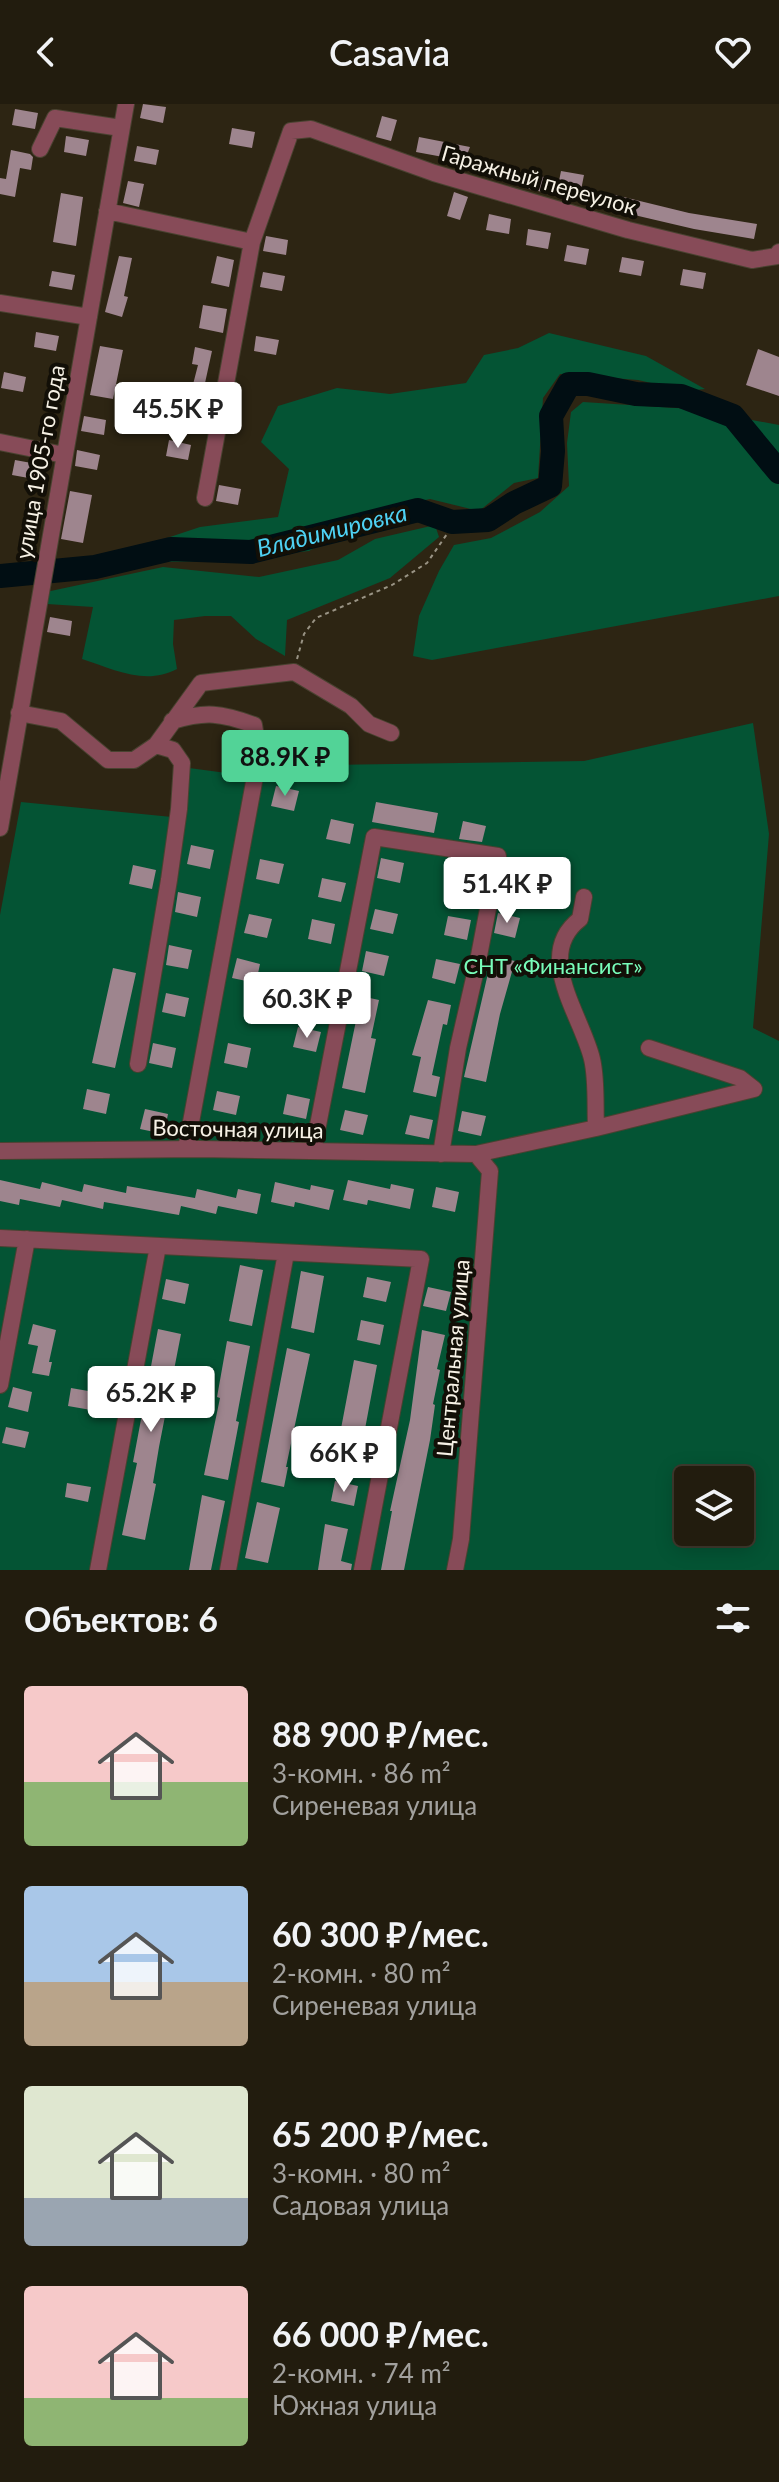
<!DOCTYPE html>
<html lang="ru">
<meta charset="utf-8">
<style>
body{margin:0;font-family:Lato,sans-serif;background:#2a2517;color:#f1f3f6;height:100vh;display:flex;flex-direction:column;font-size:30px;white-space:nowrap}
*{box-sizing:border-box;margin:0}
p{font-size:26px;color:#a2a19e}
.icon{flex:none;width:44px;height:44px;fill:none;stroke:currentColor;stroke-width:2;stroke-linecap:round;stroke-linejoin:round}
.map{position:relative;height:1466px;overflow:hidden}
.drawer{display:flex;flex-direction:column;background:#221c0e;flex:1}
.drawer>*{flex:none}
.fabs{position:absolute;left:674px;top:1362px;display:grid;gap:16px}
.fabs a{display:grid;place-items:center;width:80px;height:80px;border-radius:8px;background:#221c0e;box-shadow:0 4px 20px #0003,0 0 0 2px #3f3a2e;font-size:40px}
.price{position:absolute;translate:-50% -68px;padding:0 18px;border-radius:8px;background:#fff;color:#222;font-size:26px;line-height:52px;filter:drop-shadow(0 2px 4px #0008)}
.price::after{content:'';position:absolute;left:50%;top:48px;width:24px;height:18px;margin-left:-12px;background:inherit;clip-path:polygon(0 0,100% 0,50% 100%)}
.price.active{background:#52d397;color:#111}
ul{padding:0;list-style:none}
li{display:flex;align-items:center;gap:24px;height:200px;padding:0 24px}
li span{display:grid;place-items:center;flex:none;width:224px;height:160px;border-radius:8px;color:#555}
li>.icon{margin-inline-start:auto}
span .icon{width:96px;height:96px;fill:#fffc;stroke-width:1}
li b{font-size:34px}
h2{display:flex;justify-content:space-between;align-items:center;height:96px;padding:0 24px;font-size:34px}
header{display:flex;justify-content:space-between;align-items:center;height:104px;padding:0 24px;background:#221c0e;font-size:36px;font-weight:600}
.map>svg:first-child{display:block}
.green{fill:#045434;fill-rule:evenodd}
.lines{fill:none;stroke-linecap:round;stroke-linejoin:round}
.river{stroke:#010e13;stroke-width:24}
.building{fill:#9e858e}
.minor-casing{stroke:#494230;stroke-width:18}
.path{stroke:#999384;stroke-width:2;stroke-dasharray:4 4;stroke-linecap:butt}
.minor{stroke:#874b58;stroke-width:16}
.labels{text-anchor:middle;stroke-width:8;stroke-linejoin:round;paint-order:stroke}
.street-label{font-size:22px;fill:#f6f1e5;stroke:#120f07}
.park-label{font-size:22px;fill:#78fdba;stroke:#120f07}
.water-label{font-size:24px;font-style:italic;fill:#4ed1f3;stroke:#120f07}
</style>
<header><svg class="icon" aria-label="back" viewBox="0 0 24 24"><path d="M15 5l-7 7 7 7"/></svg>Casavia<svg class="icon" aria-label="heart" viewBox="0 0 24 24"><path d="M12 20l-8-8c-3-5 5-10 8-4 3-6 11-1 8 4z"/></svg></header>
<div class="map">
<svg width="779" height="1466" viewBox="0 0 779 1466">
<rect width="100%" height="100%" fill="#2d2513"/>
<path class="green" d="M549,229L646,252L705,285L686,287L638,276L560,270L543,294L538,374L514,379L479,407L430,395L382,405L309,447L209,457L155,458L152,439L200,423L278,413L289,365L261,338L278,302L337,284L390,290L466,279L484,251L518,244Z
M583,298L692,305L779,321V492L432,556L413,552L419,512L439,467L454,441L491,434L540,408L569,382L567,339L571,308Z
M435,421L439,433L390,474L287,516L285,552L256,535L231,512H205L174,516L173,540L177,565C145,582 113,565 82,555L93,503L47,500L46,488L163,463L259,473L338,456L375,435Z
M753,619L769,730L753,924L779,937V1466H0V811L21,698L182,714L189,664L249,672L259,630L330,640L327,661L584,657ZM688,1376H740V1428H688Z"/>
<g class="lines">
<path class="river" d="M0,472L95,463L171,445L251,448L418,406L452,418L488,416L514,399L550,382L553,347L551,312L569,280H588L636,290L681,292L733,312L779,368"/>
</g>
<path class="building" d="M143,0L166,3L163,19L140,14Z
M15,5L38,9L35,25L12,21Z
M382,12L397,16L391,37L376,33Z
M232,24L255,28L252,44L229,40Z
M66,32L89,36L86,52L64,48Z
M419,33L470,43L463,61L453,58L454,55L416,48Z
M137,42L159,46L156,61L134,57Z
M11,46L30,50L33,53L31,66L20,64L15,93L0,90V74L6,75Z
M489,58L511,62V67L550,74L547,89L525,84L526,81L486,73Z
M561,67L584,71L581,86L558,82Z
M128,77L144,80L139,103L123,99Z
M454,88L468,93L460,116L447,112Z
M603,88L689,109L757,120L754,135L694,125L600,103Z
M61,89L83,93L76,142L53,138Z
M489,110L511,115L509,130L486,126Z
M528,125L551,129L548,145L526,141Z
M266,132L288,136L286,151L263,147Z
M567,141L589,145L586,161L564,157Z
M119,152L132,154L124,192L128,193L122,213L105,208Z
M217,152L234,156L229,183L211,179Z
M622,153L644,157L641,172L619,168Z
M683,165L706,169L703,185L680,181Z
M52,167L75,171L72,186L49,182Z
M263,168L285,172L282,187L260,183Z
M203,201L227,205L223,229L199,224Z
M36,228L59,232L56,247L34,243Z
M256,232L279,236L276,251L254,247Z
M100,242L123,246L113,295L90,291Z
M195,243L212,247L205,279L209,280L204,300L189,296L198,261L192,260Z
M758,245L779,253V292L746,281Z
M4,268L26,273L23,288L1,284Z
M84,312L106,316L104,331L81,327Z
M169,336L191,341L188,356L166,352Z
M77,346L100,351L97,366L75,362Z
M15,356L37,360L34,375L12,371Z
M219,381L241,385L238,401L216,397Z
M70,387L92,391L83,439L61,435Z
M50,513L72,517L70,532L47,528Z
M276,682L299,687L294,707L271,702Z
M376,698L438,709L434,729L372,718Z
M331,715L354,720L350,740L326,735Z
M463,717L486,722L482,738L459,735Z
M191,741L214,746L210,765L187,760Z
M381,754L404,759L400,779L377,774Z
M260,755L284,760L279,780L256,775Z
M508,760L531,765L527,785L504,780Z
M133,761L156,766L152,785L129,780Z
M459,768L482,773L478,792L454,787Z
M322,774L346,779L341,798L318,793Z
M178,788L201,793L197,813L175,808Z
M375,805L398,810L393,830L370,825Z
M498,809L520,814L515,834L494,829Z
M249,810L272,815L267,834L244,829Z
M448,812L471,816L467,836L444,831Z
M312,815L335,820L331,840L308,835Z
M169,841L192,846L188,865L166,861Z
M366,847L389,852L384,872L362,867Z
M492,852L515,857L500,910L486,978L464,973Z
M237,854L260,860L256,879L232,874Z
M436,855L460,860L455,880L432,874Z
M113,864L136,869L115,964L92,959Z
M308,873L331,878L327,898L303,893Z
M166,889L189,894L185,913L162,908Z
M356,891L379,896L371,934L376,935L365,989L342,984L357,912L352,911Z
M428,896L451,901L447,921L443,920L432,971L440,973L436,993L413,988L421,953L412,951Z
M298,923L321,928L316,948L293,943Z
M153,939L176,944L172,964L149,959Z
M228,939L251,944L247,964L224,959Z
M87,985L110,990L106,1010L83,1005Z
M217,987L240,992L236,1011L213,1006Z
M287,990L310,995L306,1015L283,1010Z
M145,1005L168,1010L164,1030L140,1025Z
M345,1006L368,1011L363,1031L340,1026Z
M462,1007L486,1012L481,1032L458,1027Z
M410,1011L433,1016L429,1035L405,1030Z
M0,1076L40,1085L42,1078L82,1088L84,1080L126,1089L127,1082L195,1094L197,1085L236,1094L238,1085L261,1090L257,1110L218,1102L216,1110L181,1102L179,1111L104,1098L103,1105L62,1096L60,1103L20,1095L19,1101L0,1097Z
M348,1076L390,1085L391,1080L414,1085L410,1105L368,1096L367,1101L343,1096Z
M275,1078L310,1086L311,1081L334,1086L329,1106L295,1098L294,1103L271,1098Z
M436,1083L459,1088L455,1108L432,1103Z
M240,1161L263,1166L252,1222L229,1217Z
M301,1167L324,1172L314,1229L291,1224Z
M367,1173L391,1178L386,1198L363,1193Z
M166,1175L189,1180L185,1200L162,1195Z
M428,1183L451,1188L446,1207L423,1202Z
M361,1216L384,1221L380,1241L357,1236Z
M33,1220L56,1226L49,1258H52L49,1272L32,1269L38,1242L28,1240Z
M158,1225L181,1230L159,1343L153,1379L156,1380L145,1436L122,1431L137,1359L133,1358Z
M422,1226L445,1231L437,1265L440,1266L433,1300L435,1301L430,1336L404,1466H381L392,1407H390L410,1316Z
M227,1237L250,1242L236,1317L239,1318L228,1376L204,1371L220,1294L217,1293Z
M287,1244L310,1250L286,1363H288L284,1383L261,1378Z
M354,1256L377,1261L359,1357L336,1351Z
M13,1283L32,1288L28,1308L8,1303Z
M71,1284L94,1288L91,1306L68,1302Z
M6,1323L29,1328L25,1344L2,1339Z
M335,1377L358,1382L354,1402L331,1397Z
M67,1379L91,1383L88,1398L65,1393Z
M202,1391L225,1397L211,1466H189Z
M257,1398L280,1404L268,1459L245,1454Z
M325,1420L348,1425L341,1457L352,1460L351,1466H318Z"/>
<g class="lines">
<defs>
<path id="minor" d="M40,45L55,14L121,24
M107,107L252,138
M0,199L89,213
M0,338L64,351
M205,394L252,138L291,27L311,25L434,69L628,126L752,156L777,152L779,148
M19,609L61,617L108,656H134L156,641L201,579L294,568L351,602L369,620L391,629
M172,617C206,607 221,609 254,621L259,651L186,1045
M0,724L126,0
M138,960L169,776L179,705L182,659L173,646L156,641
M596,1024L754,985L740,974L649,944
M0,1047L199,1045L476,1050L596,1024C595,1002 597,976 592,955C582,912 533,851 580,815L584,793
M313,1047L374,733L498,752L478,857L458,944L441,1050
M0,1134L421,1155L362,1466
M0,1281L27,1135
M98,1466L158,1142
M228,1466L286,1149
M455,1466L461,1435L490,1067L476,1050"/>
</defs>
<use href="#minor" class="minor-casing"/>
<path class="path" d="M297,555L304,530L316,514L392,481L427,459L447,430"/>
<use href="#minor" class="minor"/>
</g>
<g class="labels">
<g class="street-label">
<text transform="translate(539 76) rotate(16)" y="8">Гаражный переулок</text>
<text transform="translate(40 358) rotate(-80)" y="8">улица 1905-го года</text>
<text transform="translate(238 1025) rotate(1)" y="8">Восточная улица</text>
<text transform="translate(453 1254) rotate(-85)" y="8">Центральная улица</text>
</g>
<g class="park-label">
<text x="553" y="870">СНТ «Финансист»</text>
</g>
<g class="water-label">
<text transform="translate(332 427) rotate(-14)" y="8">Владимировка</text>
</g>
</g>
</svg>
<div class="fabs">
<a><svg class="icon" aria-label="layers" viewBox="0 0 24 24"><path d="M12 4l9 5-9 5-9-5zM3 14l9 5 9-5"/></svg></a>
</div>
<b class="price" style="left:178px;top:346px">45.5K ₽</b>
<b class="price active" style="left:285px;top:694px">88.9K ₽</b>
<b class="price" style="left:507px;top:821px">51.4K ₽</b>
<b class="price" style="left:307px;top:936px">60.3K ₽</b>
<b class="price" style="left:151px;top:1330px">65.2K ₽</b>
<b class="price" style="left:344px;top:1390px">66K ₽</b>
</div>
<section class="drawer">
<h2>Объектов: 6<svg class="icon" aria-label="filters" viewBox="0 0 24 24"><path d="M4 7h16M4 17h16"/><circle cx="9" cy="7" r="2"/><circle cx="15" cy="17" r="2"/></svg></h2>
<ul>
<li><span style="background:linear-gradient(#f6c9c9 60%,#8fb573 0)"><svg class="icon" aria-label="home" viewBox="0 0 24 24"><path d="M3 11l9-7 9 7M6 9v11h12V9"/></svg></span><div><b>88 900 ₽/мес.</b><p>3-комн. · 86 m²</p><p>Сиреневая улица</p></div></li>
<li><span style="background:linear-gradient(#a9c7e8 60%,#b9a48a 0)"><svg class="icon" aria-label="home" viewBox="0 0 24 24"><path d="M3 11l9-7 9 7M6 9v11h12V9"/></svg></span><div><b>60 300 ₽/мес.</b><p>2-комн. · 80 m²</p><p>Сиреневая улица</p></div></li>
<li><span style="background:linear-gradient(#dfe7d0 70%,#9aa5b1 0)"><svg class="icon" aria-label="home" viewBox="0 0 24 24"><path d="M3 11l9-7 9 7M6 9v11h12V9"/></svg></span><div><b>65 200 ₽/мес.</b><p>3-комн. · 80 m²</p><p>Садовая улица</p></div></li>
<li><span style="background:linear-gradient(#f6c9c9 70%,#8fb573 0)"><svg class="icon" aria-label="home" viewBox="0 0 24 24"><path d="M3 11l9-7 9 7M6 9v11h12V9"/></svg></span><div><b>66 000 ₽/мес.</b><p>2-комн. · 74 m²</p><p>Южная улица</p></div></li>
</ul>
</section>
